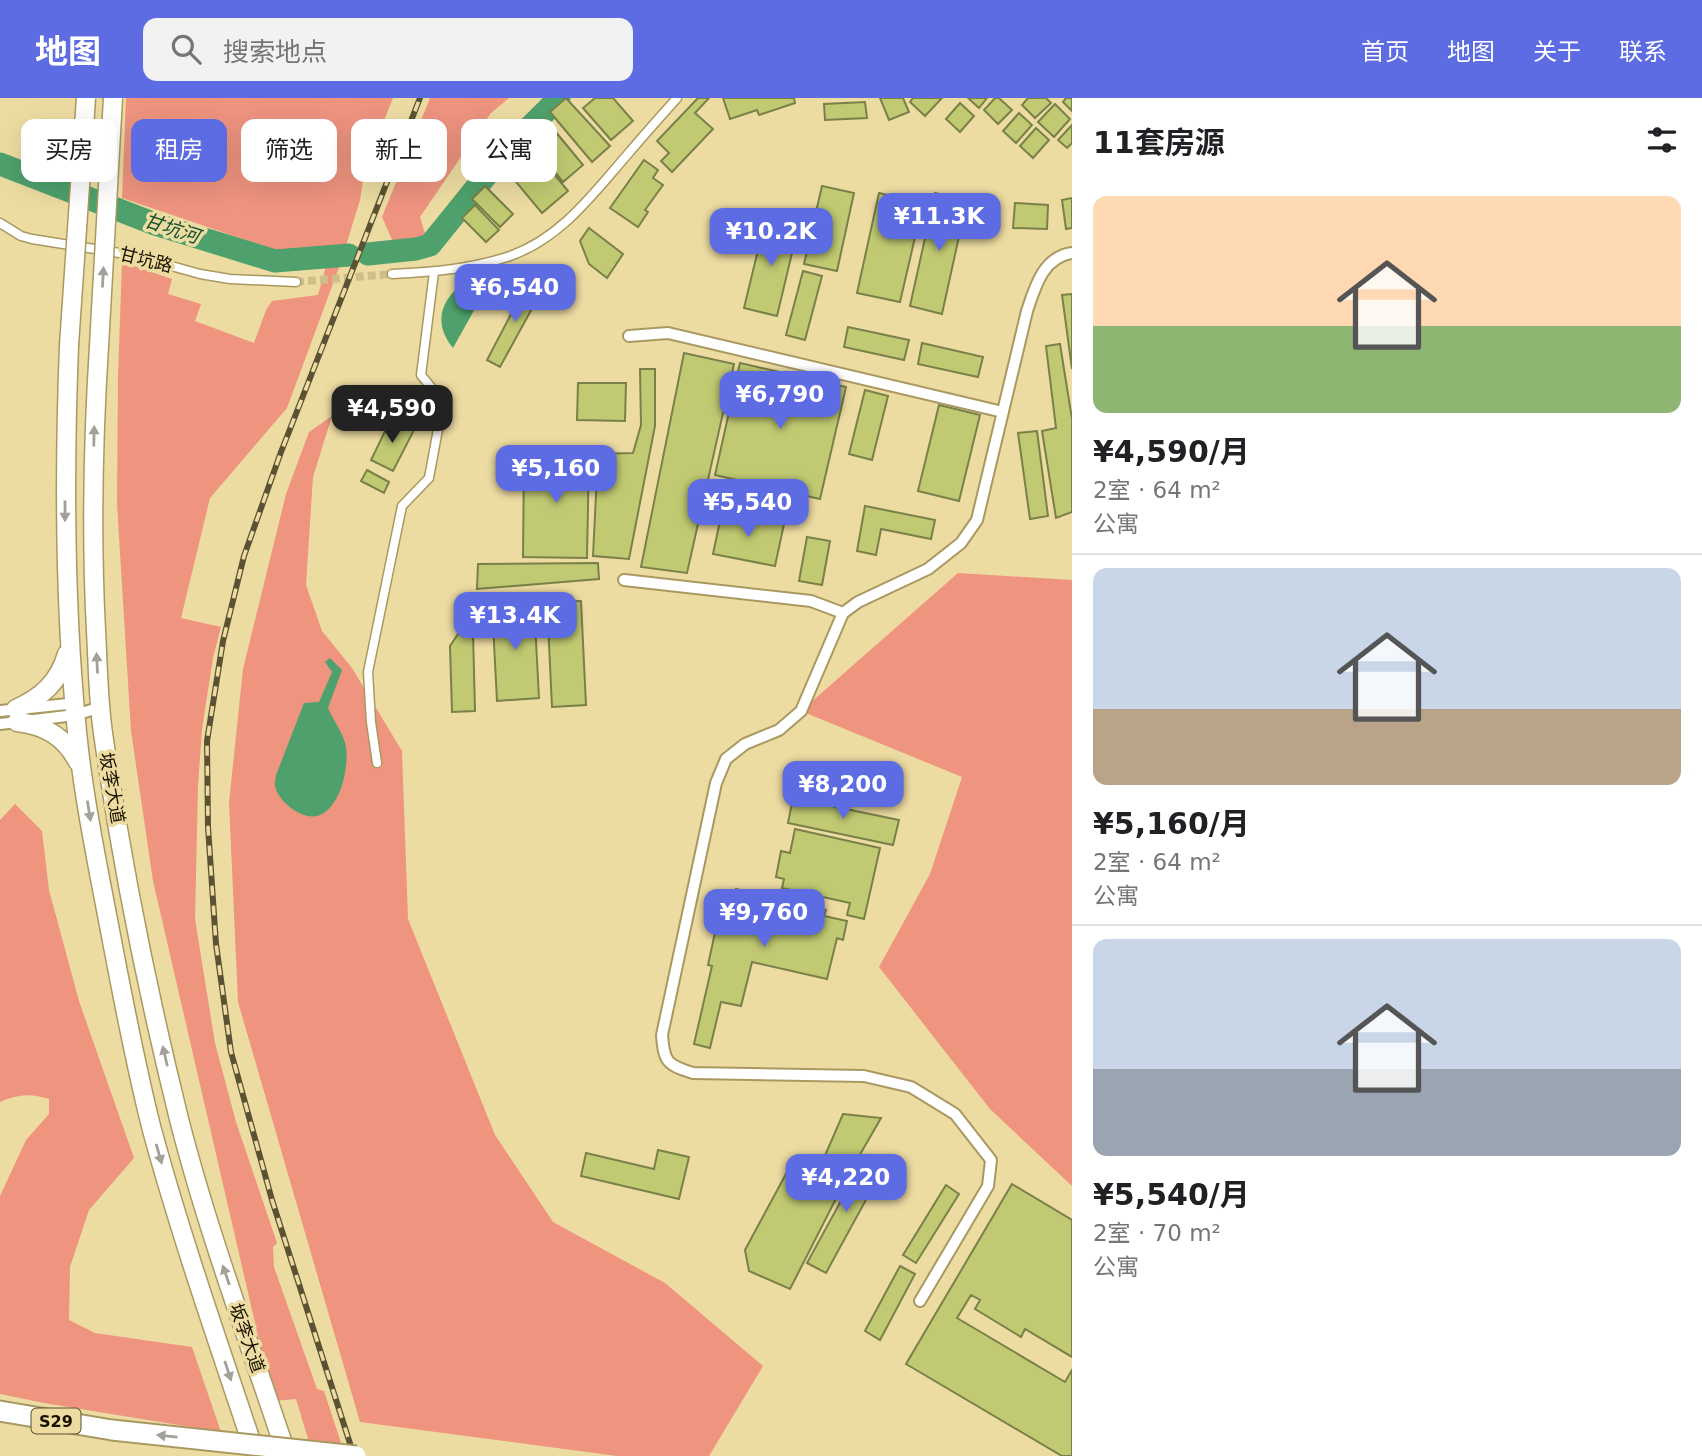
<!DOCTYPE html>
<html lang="zh">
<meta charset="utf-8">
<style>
body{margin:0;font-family:"DejaVu Sans","Noto Sans SC",sans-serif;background:#f2f2f2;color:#202124;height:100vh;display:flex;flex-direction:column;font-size:26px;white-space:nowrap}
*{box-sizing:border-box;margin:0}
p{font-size:23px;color:#757577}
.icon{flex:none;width:38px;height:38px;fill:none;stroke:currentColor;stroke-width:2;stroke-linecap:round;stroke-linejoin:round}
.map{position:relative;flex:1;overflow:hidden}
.sheet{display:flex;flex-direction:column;background:#fff;width:630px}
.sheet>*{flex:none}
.hud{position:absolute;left:21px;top:21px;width:665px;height:63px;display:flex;gap:14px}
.price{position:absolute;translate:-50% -60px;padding:0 16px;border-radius:14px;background:#5d6ce3;color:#fff;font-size:23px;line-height:46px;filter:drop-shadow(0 2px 4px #0008)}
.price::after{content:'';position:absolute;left:50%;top:42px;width:21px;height:16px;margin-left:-10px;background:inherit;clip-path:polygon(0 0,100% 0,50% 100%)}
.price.on{background:#222;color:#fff}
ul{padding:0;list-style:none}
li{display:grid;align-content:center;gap:14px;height:371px;padding:0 21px}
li+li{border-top:2px solid #e0e0e0}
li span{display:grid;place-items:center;height:217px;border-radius:14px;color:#555}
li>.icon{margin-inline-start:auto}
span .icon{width:126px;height:126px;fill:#fffc;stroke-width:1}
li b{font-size:30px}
h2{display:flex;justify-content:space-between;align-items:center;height:84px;padding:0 21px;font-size:30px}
.pill{padding:0 24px;border-radius:14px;background:#fff;box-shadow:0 7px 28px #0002;font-size:24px;line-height:63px}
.pill.on{background:#5d6ce3;color:#fff}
header{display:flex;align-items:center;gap:42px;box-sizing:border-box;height:98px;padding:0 35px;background:#5d6ce3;color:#fff}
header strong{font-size:33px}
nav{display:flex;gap:38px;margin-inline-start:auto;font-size:24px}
.search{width:490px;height:63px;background:#f2f2f2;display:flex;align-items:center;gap:18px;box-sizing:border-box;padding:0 24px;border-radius:14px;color:#757577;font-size:26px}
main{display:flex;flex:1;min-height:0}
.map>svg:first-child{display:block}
.forest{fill:#ee947f}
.water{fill:#4ea16d}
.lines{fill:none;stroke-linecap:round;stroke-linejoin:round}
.river{stroke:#4ea16d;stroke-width:23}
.building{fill:#c1ca72;stroke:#7a8049;stroke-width:2}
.pedestrian-tunnel{stroke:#cdbe8a;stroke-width:8;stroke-dasharray:8 4;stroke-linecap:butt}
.pedestrian-casing{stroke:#a99961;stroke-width:11}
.minor-casing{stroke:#a99961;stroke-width:14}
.primary-casing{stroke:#a99961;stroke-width:21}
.motorway-casing{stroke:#a99961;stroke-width:23}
.pedestrian{stroke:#fff;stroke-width:8}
.minor{stroke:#fff;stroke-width:10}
.primary{stroke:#fff;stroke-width:18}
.motorway{stroke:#fff;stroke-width:19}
.rail-casing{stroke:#5b5234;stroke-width:6}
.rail{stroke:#eddca2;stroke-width:3.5;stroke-dasharray:10;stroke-linecap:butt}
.primary-bridge-casing{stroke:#a99961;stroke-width:21;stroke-linecap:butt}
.motorway-bridge-casing{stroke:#a99961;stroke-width:23;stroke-linecap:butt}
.primary-bridge{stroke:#fff;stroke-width:18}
.motorway-bridge{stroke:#fff;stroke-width:19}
.oneway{fill:#a2a099}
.labels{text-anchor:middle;stroke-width:7;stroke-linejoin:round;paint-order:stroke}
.shield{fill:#eddca2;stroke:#574e31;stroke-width:2}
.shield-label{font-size:16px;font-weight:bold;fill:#171100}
.street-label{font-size:18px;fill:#171100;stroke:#eddca2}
.water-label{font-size:19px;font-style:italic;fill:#12512e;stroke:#eddca2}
</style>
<header>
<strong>地图</strong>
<div class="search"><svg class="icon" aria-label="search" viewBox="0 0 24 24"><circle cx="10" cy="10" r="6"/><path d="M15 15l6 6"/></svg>搜索地点</div>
<nav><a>首页</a><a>地图</a><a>关于</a><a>联系</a></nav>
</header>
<main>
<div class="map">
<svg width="1072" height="1358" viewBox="0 0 1072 1358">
<rect width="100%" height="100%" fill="#eddca2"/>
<path class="forest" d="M126,0H393L365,70L360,102L341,164L287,310L210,400L181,520L221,529L213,560L202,631L198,688L195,821L215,945L236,1024L277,1145L273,1149L274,1169L317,1291L324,1293L342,1348L309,1344L296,1301L273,1303L153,783L131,633L117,406L118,278L122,164L172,181L168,196L201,206L195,223L254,245L266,212L272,203L318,197L330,154L287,156L122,100Z
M430,0H509L491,15L420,119L427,142L409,147L393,144L382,119Z
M332,318L313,379L306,487L322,533L352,570L402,653L408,821L495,1037L553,1124L665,1185L763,1268L709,1358H617L360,1324L238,904L229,705L243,571L286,396L309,334Z
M958,475L1072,482V1088L990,1011L879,869L930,776L962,679L801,613Z
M15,706L42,733L49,792L79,903L134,1060L89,1112L70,1169L69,1222L95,1235L192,1249L221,1334L44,1305L0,1296V1098L26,1042L49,1016V1001C31,995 17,996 0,1004V722Z"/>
<path class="water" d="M491,182L453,250C433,225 440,202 465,184Z
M330,560L342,572L328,610C333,622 344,636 346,649C349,669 341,708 320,717C304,724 278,704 275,688C274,684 276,680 276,677L304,605L319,604L332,574L325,564Z"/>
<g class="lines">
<path class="river" d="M0,66L155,126L275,163L349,157
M368,156L416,151L430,147L506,53L559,0"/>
</g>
<path class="building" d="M566,0L610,48L592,64L550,14Z
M595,0H613L633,23L611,42L583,10Z
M698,0H709L695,15L713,31L672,74L661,63L669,55L657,43Z
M723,0H794L795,5L759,17L757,12L730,21Z
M880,0H903L909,14L889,22Z
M913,0H942L925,18L910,4Z
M968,0H987L979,10Z
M995,0H999L1012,12L998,26L984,12Z
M1028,0H1046L1051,5L1035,20L1022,7Z
M1066,0H1072V13L1063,4Z
M865,4L867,20L825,22L824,6Z
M960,5L974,18L960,34L946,21Z
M1055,6L1070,21L1054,39L1038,24Z
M1019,15L1032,27L1016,45L1003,33Z
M545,21L583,67L563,84L525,37Z
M1072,27V45L1067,50L1058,42Z
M1036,30L1049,42L1033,60L1020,48Z
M528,45L568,93L542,115L502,67Z
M644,62L658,72L653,80L663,87L645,112L648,114L638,129L610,110Z
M485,88L513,116L500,129L472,101Z
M822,88L854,95L837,173L804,166Z
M879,95L923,105L900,204L857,195Z
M935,95L967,102L942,216L910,208Z
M1072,100V130L1066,131L1062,102Z
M1015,105L1048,107L1047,131L1013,130Z
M475,107L499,132L486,144L462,120Z
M765,123L798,130L777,218L744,210Z
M589,130L623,156L607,180L589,166L580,143Z
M803,173L822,178L805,242L786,237Z
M530,180L541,194L500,269L487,262Z
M1072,196V271L1062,197Z
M848,229L909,242L904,262L844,249Z
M922,245L983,259L978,279L918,266Z
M1060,246L1072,321V414L1056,420L1042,333L1056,330L1046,248Z
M684,255L734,266L687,475L641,469Z
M740,265L846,289L820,401L715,377Z
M640,271H655V328L629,461L593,458L598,356L633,355L641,327Z
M578,285H626L625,323L577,322Z
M865,292L888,298L872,362L849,356Z
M939,307L980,317L959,403L918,393Z
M391,321L414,332L393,373L371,362Z
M1037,333L1048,418L1030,421L1018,335Z
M524,355L589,356L587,460L523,459Z
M367,372L389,384L384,395L361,383Z
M865,408L935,422L931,441L881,431L876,457L857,453Z
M722,413L784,426L775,468L713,456Z
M807,439L830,443L822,487L799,483Z
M598,465L599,481L477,491L478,466Z
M581,503L586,607L552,609L547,504Z
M534,505L539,600L497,603L492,507Z
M473,535L475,613L452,614L450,548L458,536Z
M793,700L899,722L893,747L788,725Z
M795,731L880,750L864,821L847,817L850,805L782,790L784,781L776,779L781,753L790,755Z
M736,791L826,812L824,818L847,823L843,842L837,840L827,881L752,864L741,908L721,904L710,950L694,946L712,868L708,867L719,816L730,819Z
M843,1016L881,1020L847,1079L820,1069Z
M658,1052L689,1059L679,1101L581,1078L586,1055L654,1071Z
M866,1057L885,1067L826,1175L807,1165Z
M794,1061L845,1083L790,1191L749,1173L745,1152Z
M1012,1086L1072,1122V1259L1025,1231L1021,1239L975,1211L980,1202L971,1197L957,1220L1065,1284L1072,1272V1358H1062L906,1266Z
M946,1087L959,1096L916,1165L903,1157Z
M900,1168L915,1176L880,1242L865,1233Z"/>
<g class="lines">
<path class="pedestrian-tunnel" d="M296,184L392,176"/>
<defs>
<path id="pedestrian" d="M0,125L21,138L32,141L132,157L200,176L230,181L296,184
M392,176C432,174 472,171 510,158C561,140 593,96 627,57C643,38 660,19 677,0
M377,665L371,624L368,574L402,408L429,380L443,304L421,277L434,174"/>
<path id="minor" d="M629,238L668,235L1003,314
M624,482L811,503L843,515
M0,613L77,605
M0,626L75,617L101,609
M920,1203L988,1088L991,1062L955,1016L911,989L864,978L693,975C667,967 664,964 662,937L716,685L726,661L745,646L779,632L801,613L843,515L858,504L928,471L961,445L977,422L1027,213C1035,189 1043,159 1072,155"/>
<path id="primary" d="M69,247C64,377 64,505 77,634C84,704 99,774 112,843C124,906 136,970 152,1032C182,1142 220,1250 256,1358
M99,248C93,343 91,437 96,533C98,567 98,601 103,635C121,762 148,896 179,1021C208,1135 250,1246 287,1358
M16,611C42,599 59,584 67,556
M17,624C45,627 65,639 78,664"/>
<path id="motorway" d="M0,1313L112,1332"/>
</defs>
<use href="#pedestrian" class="pedestrian-casing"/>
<use href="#minor" class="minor-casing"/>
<use href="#primary" class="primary-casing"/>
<use href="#motorway" class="motorway-casing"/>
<use href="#pedestrian" class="pedestrian"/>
<use href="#minor" class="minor"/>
<use href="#primary" class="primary"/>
<use href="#motorway" class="motorway"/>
<defs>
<path id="rail" d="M354,1358L272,1102L231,954L216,846L208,729L207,643L223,543L244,458L281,354L420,0"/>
</defs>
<use href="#rail" class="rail-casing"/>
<use href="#rail" class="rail"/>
<defs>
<path id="primary-bridge" d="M69,247L86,0
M99,248L113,0"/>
<path id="motorway-bridge" d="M112,1332L356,1358"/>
</defs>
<use href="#primary-bridge" class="primary-bridge-casing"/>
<use href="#motorway-bridge" class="motorway-bridge-casing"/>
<use href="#primary-bridge" class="primary-bridge"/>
<use href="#motorway-bridge" class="motorway-bridge"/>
</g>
<defs><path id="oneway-solid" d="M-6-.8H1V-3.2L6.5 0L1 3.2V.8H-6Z" transform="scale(1.75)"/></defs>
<g class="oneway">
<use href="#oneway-solid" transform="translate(103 179) rotate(-87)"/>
<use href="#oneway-solid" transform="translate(94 338) rotate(-89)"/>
<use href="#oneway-solid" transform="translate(65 413) rotate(90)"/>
<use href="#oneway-solid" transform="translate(97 565) rotate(-93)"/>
<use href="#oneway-solid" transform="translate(89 713) rotate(81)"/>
<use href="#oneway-solid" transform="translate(165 958) rotate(-103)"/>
<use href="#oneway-solid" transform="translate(159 1056) rotate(74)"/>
<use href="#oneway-solid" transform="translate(226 1177) rotate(-109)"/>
<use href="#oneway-solid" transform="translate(228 1273) rotate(72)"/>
<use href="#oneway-solid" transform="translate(167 1338) rotate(-174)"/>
</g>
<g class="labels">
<rect class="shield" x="31.5" y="1310.5" width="49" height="25" rx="5"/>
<g class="shield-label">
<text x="56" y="1329">S29</text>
</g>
<g class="street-label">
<text transform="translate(146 162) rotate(14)" y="6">甘坑路</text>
<text transform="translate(112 690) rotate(80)" y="6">坂李大道</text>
<text transform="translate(247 1240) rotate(71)" y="6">坂李大道</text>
</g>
<g class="water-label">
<text transform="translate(172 130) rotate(18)" y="7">甘坑河</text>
</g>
</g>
</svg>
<b class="price" style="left:939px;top:155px">¥11.3K</b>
<b class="price" style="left:771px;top:170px">¥10.2K</b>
<b class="price" style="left:515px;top:226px">¥6,540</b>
<b class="price" style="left:780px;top:333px">¥6,790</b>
<b class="price on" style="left:392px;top:347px">¥4,590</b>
<b class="price" style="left:556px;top:407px">¥5,160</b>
<b class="price" style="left:748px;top:441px">¥5,540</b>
<b class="price" style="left:515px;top:554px">¥13.4K</b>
<b class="price" style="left:843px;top:723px">¥8,200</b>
<b class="price" style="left:764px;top:851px">¥9,760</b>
<b class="price" style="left:846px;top:1116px">¥4,220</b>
<div class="hud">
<a class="pill">买房</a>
<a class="pill on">租房</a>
<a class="pill">筛选</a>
<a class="pill">新上</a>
<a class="pill">公寓</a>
</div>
</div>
<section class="sheet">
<h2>11套房源<svg class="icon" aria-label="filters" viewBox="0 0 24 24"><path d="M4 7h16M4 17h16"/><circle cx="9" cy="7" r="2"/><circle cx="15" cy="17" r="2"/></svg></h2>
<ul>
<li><span style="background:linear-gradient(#ffd9b3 60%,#8fb573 0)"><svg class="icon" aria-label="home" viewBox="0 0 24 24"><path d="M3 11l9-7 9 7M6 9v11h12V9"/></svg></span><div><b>¥4,590/月</b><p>2室 · 64 m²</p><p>公寓</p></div></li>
<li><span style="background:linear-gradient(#c9d6e8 65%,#b9a48a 0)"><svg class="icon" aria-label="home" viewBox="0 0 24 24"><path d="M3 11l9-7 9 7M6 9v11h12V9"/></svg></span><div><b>¥5,160/月</b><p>2室 · 64 m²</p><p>公寓</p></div></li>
<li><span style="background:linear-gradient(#c9d6e8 60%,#9aa5b1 0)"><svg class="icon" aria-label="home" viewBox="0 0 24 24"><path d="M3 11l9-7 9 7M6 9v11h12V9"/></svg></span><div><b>¥5,540/月</b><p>2室 · 70 m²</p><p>公寓</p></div></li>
</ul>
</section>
</main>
